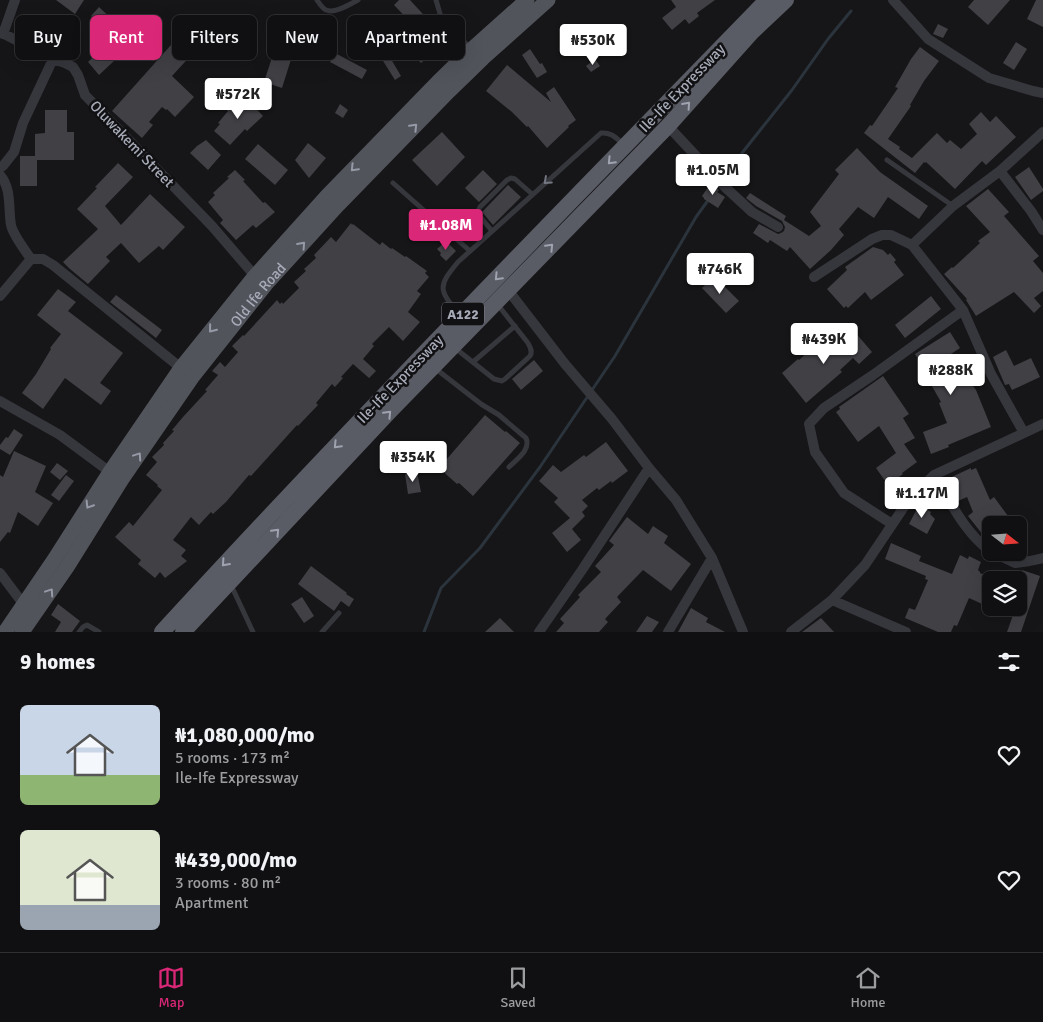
<!DOCTYPE html>
<meta charset="utf-8">
<style>
body{margin:0;font-family:Signika,sans-serif;background:#1e1e20;color:#f1f3f6;height:100vh;display:flex;flex-direction:column;font-size:19px;white-space:nowrap}
*{box-sizing:border-box;margin:0}
p{font-size:16px;color:#9c9d9f}
.icon{flex:none;width:28px;height:28px;fill:none;stroke:currentColor;stroke-width:2;stroke-linecap:round;stroke-linejoin:round}
.map{position:relative;height:632px;overflow:hidden}
.sheet{display:flex;flex-direction:column;background:#101012;flex:1}
.sheet>*{flex:none}
.guide{position:absolute;left:15px;top:15px;width:500px;height:45px;display:flex;gap:10px}
.needle{width:32px;rotate:107deg}
.fabs{position:absolute;left:982px;top:516px;display:grid;gap:10px}
.fabs a{display:grid;place-items:center;width:45px;height:45px;border-radius:8px;background:#101012;box-shadow:0 5px 20px #0002,0 0 0 1px #303032;font-size:25px}
.price{position:absolute;translate:-50% -42px;padding:0 11px;border-radius:5px;background:#fff;color:#222;font-size:16px;line-height:32px;filter:drop-shadow(0 1px 2px #0008)}
.price::after{content:'';position:absolute;left:50%;top:30px;width:15px;height:11px;margin-left:-8px;background:inherit;clip-path:polygon(0 0,100% 0,50% 100%)}
.price.on{background:#db2777;color:#fff}
ul{padding:0;list-style:none}
li{display:flex;align-items:center;gap:15px;height:125px;padding:0 20px}
li span{display:grid;place-items:center;flex:none;width:140px;height:100px;border-radius:8px;color:#555}
li>.icon{margin-inline-start:auto}
span .icon{width:60px;height:60px;fill:#fffc;stroke-width:1}
li b{font-size:21px}
h2{display:flex;justify-content:space-between;align-items:center;height:60px;padding:0 20px;font-size:21px}
.chip{padding:0 18px;border-radius:8px;background:#101012;box-shadow:0 5px 20px #0002,0 0 0 1px #303032;font-size:18px;line-height:45px}
.chip.on{background:#db2777;color:#fff}
.dock{display:flex;justify-content:space-around;align-items:center;height:70px;border-top:1px solid #303032;background:#101012;font-size:14px;color:#9c9d9f}
.dock a{display:grid;justify-items:center;gap:2px}
.dock .on{color:#db2777}
.map>svg:first-child{display:block}
.lines{fill:none;stroke-linecap:round;stroke-linejoin:round}
.stream{stroke:#2b343c;stroke-width:3}
.building{fill:#404045}
.service{stroke:#36373d;stroke-width:5}
.minor{stroke:#36373d;stroke-width:10}
.primary{stroke:#52545c;stroke-width:15}
.trunk{stroke:#5a5c65;stroke-width:16}
.oneway{stroke:#9fa3b0}
.oneway2{stroke:#969aa6}
.oneway3{stroke:#747781}
.labels{text-anchor:middle;stroke-width:5;stroke-linejoin:round;paint-order:stroke}
.shield{fill:#111113;stroke:#7a7d86;stroke-width:1}
.shield-label{font-size:14px;font-weight:bold;fill:#a7abb8}
.street-label{font-size:15px;fill:#a7abb8;stroke:#111113}
</style>
<div class="map">
<svg width="1043" height="632" viewBox="0 0 1043 632">
<rect width="100%" height="100%" fill="#161618"/>
<g class="lines">
<path class="stream" d="M722,182L742,153L792,90L828,39L851,11
M424,632L441,588L480,548L540,467L615,356L696,217L709,199"/>
</g>
<path class="building" d="M56,0H84L75,14Z
M399,0H410L444,37L432,48L435,51L421,63L401,43L414,26L394,5Z
M671,0H715L697,13L699,16L689,24L685,19L672,30L662,18L676,7Z
M974,0H1010L988,25L968,7Z
M1036,0H1043V27L1027,19Z
M99,7L116,23L108,32L91,16Z
M27,15L56,28L49,45L20,32Z
M365,15L401,76L395,80L358,21Z
M938,24L948,29L943,38L933,34Z
M118,33L130,46L99,75L88,62Z
M179,36L195,51L172,76L194,97L175,117L167,109L166,110L162,107L149,122L153,125L142,138L112,111Z
M1016,42L1027,49L1014,70L1003,63Z
M276,45L294,50L282,88L264,82Z
M920,47L939,61L924,81L910,105L911,106L888,139L900,147L899,149L912,158L937,133L947,143L950,140L961,149L977,134L969,124L981,112L990,122L996,116L1016,137L986,165L982,161L955,189L926,162L925,163L924,162L915,173L864,133L870,125L872,126L898,88L895,87L911,59Z
M530,49L540,64L542,63L547,72L537,78L522,55Z
M335,53L367,70L362,79L330,62Z
M595,59L600,66L591,72L586,66Z
M507,65L551,102L546,93L554,87L576,120L568,126L569,127L547,148L528,126L527,127L512,112L486,91Z
M242,94L263,116L247,131L245,129L230,145L214,131L220,124L218,123L228,111L227,110Z
M340,104L348,110L343,118L335,113Z
M45,110H67V132H74V160H37V186H20V156H35V134L45,133Z
M442,132L465,157L437,186L412,160Z
M206,140L221,155L208,170L190,153L197,146Z
M308,143L326,158L309,178L295,160Z
M258,144L288,170L275,185L245,159Z
M857,148L880,172L928,206L919,219L888,197L874,218L858,207L839,229L844,235L831,250L810,269L790,247L787,251L770,240L768,243L753,233L759,224L778,234L781,233L784,231L785,227L782,221L756,206L746,198L750,193L786,216L784,220L809,236L821,226L810,212L839,174L835,170Z
M118,163L133,177L105,206L121,225L150,194L185,227L163,250L159,246L139,263L121,243L106,257L110,261L88,284L70,269L63,262L98,229L77,209L97,188L95,187Z
M1029,167L1043,189V191L1031,200L1015,177Z
M235,170L245,180L243,181L263,203L265,202L275,212L256,228L253,225L236,240L220,223L223,220L208,202L215,195L213,193L229,178L227,177Z
M483,170L497,184L479,202L465,188Z
M711,183L719,190L717,192L725,197L718,208L704,199V198L702,196Z
M508,185L521,197L493,225L482,212L484,210Z
M988,189L1009,212L1004,216L1039,256L1033,261L1043,273V291L1034,298L1041,306L1034,313L1014,292L976,316L966,300L967,299L944,274L952,267L953,268L980,243L978,241L990,232L966,206Z
M351,223L352,225L353,224L380,245L382,242L391,249L392,248L405,257L406,256L427,271L425,273L429,277L417,291L421,294L408,312L420,322L403,341L389,327L372,344L374,346L363,359L376,371L369,378L353,364L341,377L343,378L335,387L332,384L316,403L318,405L298,426L297,425L251,476L249,475L226,502L213,514L211,512L199,525L191,517L173,540L186,550L181,556L187,561L165,578L160,572L155,578L138,564L141,560L115,537L129,522L133,526L162,490L157,486L158,485L146,475L157,462L152,457L164,445L163,443L174,431L172,430L183,417L207,391L205,390L218,375L212,371L220,362L225,367L238,352L232,346L243,335L244,336L277,300L280,304L282,302L283,304L299,288L294,282L306,271L304,269L316,258L314,255L331,237L336,242Z
M446,241L456,251L446,261L440,255L441,253L437,249Z
M873,247L883,250L888,255L890,253L896,260L894,262L904,275L871,300L865,292L848,308L846,306L844,308L827,289L847,270L845,267Z
M714,276L739,301L726,313L702,288Z
M58,289L76,302L68,311L123,353L100,383L111,391L101,405L65,378L43,409L22,393L36,374L51,349L50,348L61,334L37,315Z
M116,295L162,330L156,338L110,302Z
M931,296L941,309L905,338L895,325Z
M854,331L872,352L859,364L853,358L840,370L842,372L806,403L782,373L798,359L799,360L822,339L833,351Z
M950,332L960,348L951,354L976,390L991,427L948,445L949,447L931,454L923,432L947,423L939,403L941,402L929,381L931,380L915,354Z
M1006,350L1014,366L1031,358L1040,377L1012,390L1009,384L1005,385L993,357Z
M534,360L543,371L521,390L512,379Z
M883,376L909,414L903,418L915,438L904,444L917,462L902,473L903,474L888,485L876,468L896,453L879,426L858,442L836,412L840,409L839,407Z
M485,415L505,432L506,431L520,443L473,496L459,483L457,484L439,468Z
M14,429L23,435L10,455L0,449V445L6,437L8,438Z
M606,442L628,471L612,483L611,481L599,490L597,488L582,500L588,506L582,512L585,516L572,529L581,540L567,552L552,533L570,518L554,502L558,498L539,481L553,465L561,472L584,455L586,457Z
M14,451L46,466L35,492L53,503L38,526L18,512L10,533L8,532L0,542V475L3,477Z
M57,463L68,471L60,480L50,472Z
M971,468V470L976,468L990,500L994,497L1008,516L1007,517L1012,525H991V543L985,534L983,535L968,516L973,512L967,497L958,501L945,480Z
M417,472L421,492L408,494L405,474Z
M66,475L74,481L59,501L51,495Z
M920,503L929,508L928,510L931,512L930,514L935,519L927,534L909,524Z
M627,517L648,534L653,526L668,536L664,543L691,564L671,591L643,570L617,597L621,602L605,619L608,622L599,632H556L564,623L560,619L580,597L578,595L601,572L595,566L614,545L609,541Z
M891,543L921,556L919,561L952,574L960,555L968,559L969,556L981,562L978,570L980,572V573L991,578V608L969,598L957,626L954,625L951,632H938L905,618L909,608L915,610L928,580L925,579L926,576L885,559Z
M311,566L347,593L346,594L354,599L349,607L341,601L334,611L298,584Z
M1022,570L1040,576L1021,632H1007L1013,615L996,609V608H1019V580Z
M302,597L314,616L304,623L291,604Z
M58,604L80,621L72,632H55L61,622L51,615Z
M691,608L708,618L706,622L725,632H678Z
M647,616L659,622L652,632H636Z
M500,618L514,632H485Z
M821,618L834,632H802Z"/>
<g class="lines">
<path class="service" d="M317,0C319,3 322,8 326,10C335,14 350,4 358,0
M436,0L441,17L447,26L472,49
M887,160L953,206
M393,183L470,251
M492,231L477,213L480,207L507,180L511,178L515,179L532,194
M459,314C439,290 437,287 458,262L601,133C611,132 616,138 623,144
M455,348L494,379L502,381L505,379L530,356C533,351 530,347 528,343L498,305
M473,362L515,326
M436,369L481,404L499,415L526,438C531,450 517,459 509,467
M231,585L253,632
M79,632L83,627L87,625L99,632
M322,632L339,613"/>
<path class="minor" d="M893,0L928,39L989,78L1033,91L1043,93
M0,32L53,59L65,63L73,67L78,75L85,95L212,226L255,276
M3,34L15,0
M668,126L726,188L752,212L778,227
M0,167L3,166L14,152L23,123L53,59
M1000,171L1031,211L1043,230
M0,175C12,189 8,208 11,225C13,235 25,250 31,259
M912,245L953,206L1000,171L1043,132
M814,277L872,239L882,235H891L912,245L963,310L991,374L1024,433
M508,290L565,364L612,419L649,468L676,500L712,558L743,632
M0,296L31,259H43L53,265L181,368
M0,401L60,435L110,472
M934,475C951,503 965,533 991,552
M892,524L844,493L815,452L809,424L824,408L873,375L963,310
M992,552L1015,563L1030,561L1043,558
M0,573L24,605
M832,600L906,632
M539,632L582,570L649,468
M668,632L712,558
M791,632L832,600L865,565L908,501L934,475L1043,424"/>
<g class="primary">
<path d="M5,632L54,560L110,472L181,368L255,276L327,196L438,82L472,49L527,0"/>
<path id="s1" d="M22,632L67,567L122,479L193,376L266,284L337,206L449,91L483,58L548,0"/>
</g>
<path class="trunk" d="M162,632C359,417 564,209 767,0
M183,632L390,411L668,126L752,32L786,0"/>
</g>
<defs><path id="oneway-chevron" d="M-2-3.5L2.5 0L-2 3.5" fill="none" stroke-width="1.6" stroke-linecap="round" stroke-linejoin="round" transform="scale(1.25)"/></defs>
<g class="oneway">
<use href="#oneway-chevron" transform="translate(687 105) rotate(-48)"/>
<use href="#oneway-chevron" transform="translate(611 161) rotate(134)"/>
<use href="#oneway-chevron" transform="translate(550 247) rotate(-46)"/>
<use href="#oneway-chevron" transform="translate(498 277) rotate(134)"/>
<use href="#oneway-chevron" transform="translate(388 414) rotate(-46)"/>
<use href="#oneway-chevron" transform="translate(337 445) rotate(134)"/>
<use href="#oneway-chevron" transform="translate(276 532) rotate(-47)"/>
<use href="#oneway-chevron" transform="translate(225 563) rotate(132)"/>
</g>
<g class="oneway2">
<use href="#oneway-chevron" transform="translate(414 127) rotate(-46)"/>
<use href="#oneway-chevron" transform="translate(354 168) rotate(134)"/>
<use href="#oneway-chevron" transform="translate(302 245) rotate(-48)"/>
<use href="#oneway-chevron" transform="translate(212 329) rotate(129)"/>
<use href="#oneway-chevron" transform="translate(138 456) rotate(-56)"/>
<use href="#oneway-chevron" transform="translate(89 505) rotate(122)"/>
<use href="#oneway-chevron" transform="translate(50 592) rotate(-56)"/>
</g>
<use class="oneway3" href="#oneway-chevron" transform="translate(547 181) rotate(138)"/>
<g class="labels">
<rect class="shield" x="442" y="302.5" width="42" height="23" rx="4"/>
<g class="shield-label">
<text x="463" y="319">A122</text>
</g>
<g class="street-label">
<text transform="translate(682 88) rotate(-46)" y="5">Ile-Ife Expressway</text>
<text transform="translate(132 144) rotate(46)" y="5">Oluwakemi Street</text>
<text dy="5" stroke="none"><textPath href="#s1" startOffset="412">Old Ife Road</textPath></text>
<text transform="translate(400 379) rotate(-46)" y="5">Ile-Ife Expressway</text>
</g>
</g>
</svg>
<div class="fabs">
<a><svg class="needle" viewBox="-14 -14 28 28"><path d="M0-13l5 13h-10z" fill="#e53935"/><path d="M0 13l5-13h-10z" fill="#9c9d9f"/></svg></a>
<a><svg class="icon" aria-label="layers" viewBox="0 0 24 24"><path d="M12 4l9 5-9 5-9-5zM3 14l9 5 9-5"/></svg></a>
</div>
<b class="price" style="left:593px;top:66px">₦530K</b>
<b class="price" style="left:238px;top:120px">₦572K</b>
<b class="price" style="left:713px;top:196px">₦1.05M</b>
<b class="price on" style="left:446px;top:251px">₦1.08M</b>
<b class="price" style="left:720px;top:295px">₦746K</b>
<b class="price" style="left:824px;top:365px">₦439K</b>
<b class="price" style="left:951px;top:396px">₦288K</b>
<b class="price" style="left:413px;top:483px">₦354K</b>
<b class="price" style="left:922px;top:519px">₦1.17M</b>
<div class="guide">
<a class="chip">Buy</a>
<a class="chip on">Rent</a>
<a class="chip">Filters</a>
<a class="chip">New</a>
<a class="chip">Apartment</a>
</div>
</div>
<section class="sheet">
<h2>9 homes<svg class="icon" aria-label="filters" viewBox="0 0 24 24"><path d="M4 7h16M4 17h16"/><circle cx="9" cy="7" r="2"/><circle cx="15" cy="17" r="2"/></svg></h2>
<ul>
<li><span style="background:linear-gradient(#c9d6e8 70%,#8fb573 0)"><svg class="icon" aria-label="home" viewBox="0 0 24 24"><path d="M3 11l9-7 9 7M6 9v11h12V9"/></svg></span><div><b>₦1,080,000/mo</b><p>5 rooms · 173 m²</p><p>Ile-Ife Expressway</p></div><svg class="icon" aria-label="heart" viewBox="0 0 24 24"><path d="M12 20l-8-8c-3-5 5-10 8-4 3-6 11-1 8 4z"/></svg></li>
<li><span style="background:linear-gradient(#dfe7d0 75%,#9aa5b1 0)"><svg class="icon" aria-label="home" viewBox="0 0 24 24"><path d="M3 11l9-7 9 7M6 9v11h12V9"/></svg></span><div><b>₦439,000/mo</b><p>3 rooms · 80 m²</p><p>Apartment</p></div><svg class="icon" aria-label="heart" viewBox="0 0 24 24"><path d="M12 20l-8-8c-3-5 5-10 8-4 3-6 11-1 8 4z"/></svg></li>
</ul>
</section>
<nav class="dock">
<a class="on"><svg class="icon" aria-label="map" viewBox="0 0 24 24"><path d="M3 6l6-2 6 2 6-2v14l-6 2-6-2-6 2zM9 4v14M15 6v14"/></svg>Map</a>
<a><svg class="icon" aria-label="saved" viewBox="0 0 24 24"><path d="M7 4h10v16l-5-4-5 4z"/></svg>Saved</a>
<a><svg class="icon" aria-label="home" viewBox="0 0 24 24"><path d="M3 11l9-7 9 7M6 9v11h12V9"/></svg>Home</a>
</nav>
